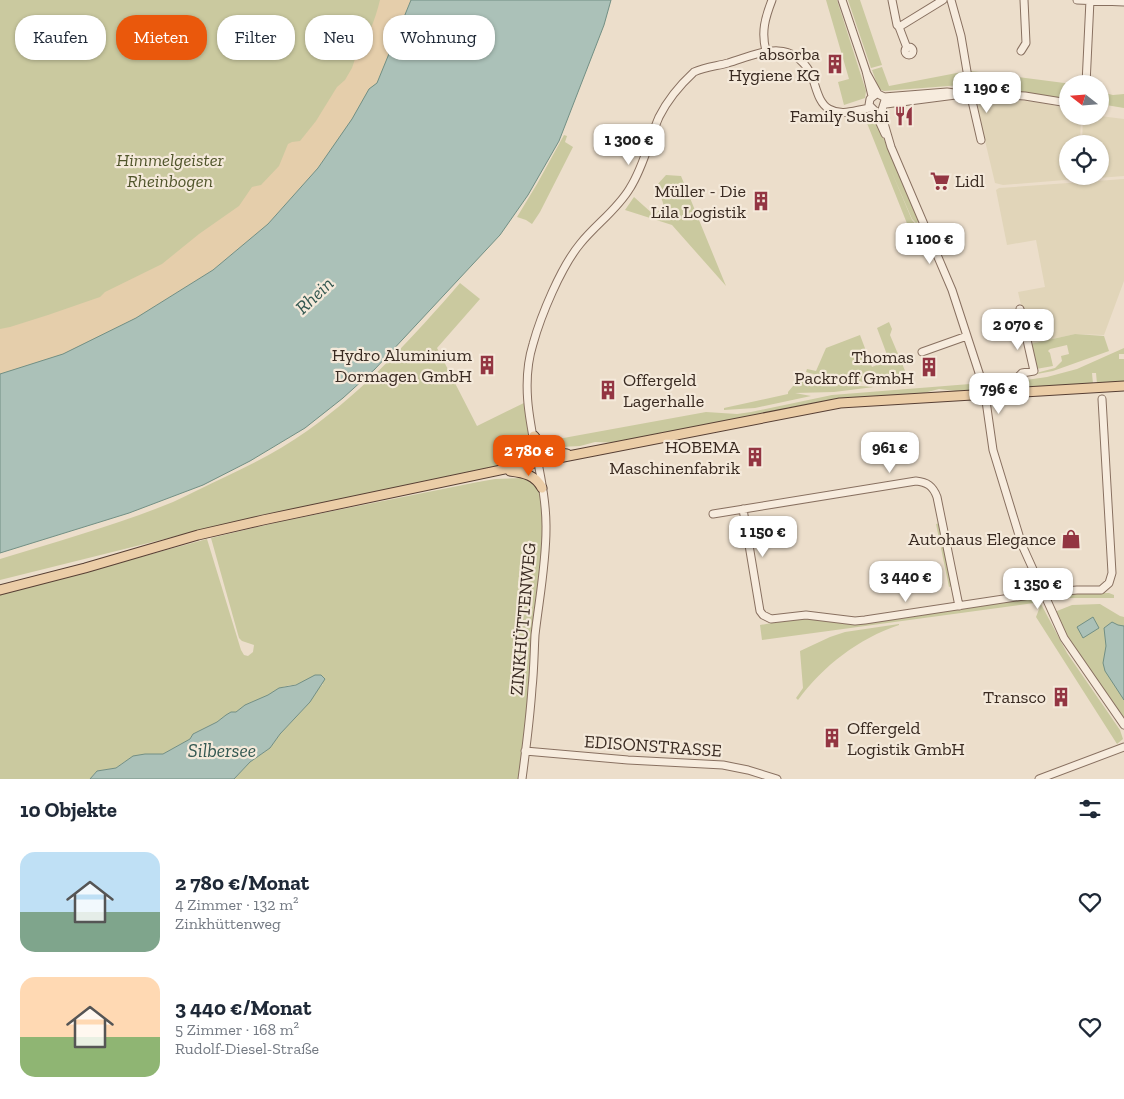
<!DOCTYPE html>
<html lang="de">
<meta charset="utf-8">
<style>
body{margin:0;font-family:"Zilla Slab",serif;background:#f2f2f3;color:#1f2937;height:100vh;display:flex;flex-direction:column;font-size:19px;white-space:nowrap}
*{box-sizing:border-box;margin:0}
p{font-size:16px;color:#747a83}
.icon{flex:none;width:28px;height:28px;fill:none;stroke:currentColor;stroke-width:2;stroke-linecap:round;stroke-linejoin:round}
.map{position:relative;height:779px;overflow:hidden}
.side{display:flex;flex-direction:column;background:#fff;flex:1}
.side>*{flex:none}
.banner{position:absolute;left:15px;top:15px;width:500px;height:45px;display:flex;gap:10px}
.needle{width:32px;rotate:287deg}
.buttons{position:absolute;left:1059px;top:75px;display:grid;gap:10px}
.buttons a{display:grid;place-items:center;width:50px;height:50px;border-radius:50%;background:#fff;box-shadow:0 1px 4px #0004;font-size:25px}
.price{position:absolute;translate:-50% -42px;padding:0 11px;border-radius:10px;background:#fff;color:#222;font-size:16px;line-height:32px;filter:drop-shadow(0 1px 2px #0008)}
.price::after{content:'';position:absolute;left:50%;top:30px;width:15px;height:11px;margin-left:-8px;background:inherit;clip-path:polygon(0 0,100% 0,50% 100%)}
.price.selected{background:#ea580c;color:#fff}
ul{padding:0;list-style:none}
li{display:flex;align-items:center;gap:15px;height:125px;padding:0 20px}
li span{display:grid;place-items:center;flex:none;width:140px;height:100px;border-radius:15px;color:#555}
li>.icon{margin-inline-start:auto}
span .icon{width:60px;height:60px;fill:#fffc;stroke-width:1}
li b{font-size:21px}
h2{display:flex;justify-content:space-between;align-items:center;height:60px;padding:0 20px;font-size:21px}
.pill{padding:0 18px;border-radius:20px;background:#fff;box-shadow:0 1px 4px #0004;font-size:18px;line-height:45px}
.pill.selected{background:#ea580c;color:#fff}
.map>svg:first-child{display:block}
.farmland{fill:#e1d5b9}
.green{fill:#cac99f}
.sand{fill:#e5ceab}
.water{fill:#abc1b8;stroke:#728f84}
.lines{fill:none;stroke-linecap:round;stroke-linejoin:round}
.minor-casing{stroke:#887060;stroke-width:9}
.major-casing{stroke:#573f34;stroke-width:11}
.minor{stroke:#f7ecde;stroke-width:7}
.major{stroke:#ebcda7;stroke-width:9}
.labels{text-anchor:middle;stroke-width:4.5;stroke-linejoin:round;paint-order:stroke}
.poi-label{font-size:18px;fill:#3a2b22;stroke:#f4e9da;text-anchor:end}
.park-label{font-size:18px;font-style:italic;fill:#50552b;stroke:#f4e9da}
.street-label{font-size:18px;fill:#3a2b22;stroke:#f4e9da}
.water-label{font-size:19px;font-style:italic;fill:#335851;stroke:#f4e9da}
</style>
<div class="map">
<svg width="1124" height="779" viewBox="0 0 1124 779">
<rect width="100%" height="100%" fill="#ecdecb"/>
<path class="farmland" d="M983,99H1011L1041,103L1067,108L1068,116H1081L1080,144H1068V176H1078L1077,179L1003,185L995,183L978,111V102Z
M1083,116H1100L1124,119V176L1085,179L1081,177L1100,176V144H1082Z
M1124,179V281L1104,335L1075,334L1030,344L1018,292L1045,287L1036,240L1007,245L996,190L999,188Z"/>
<path class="green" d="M0,0H501L0,442Z
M826,0H837L866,91L865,98L844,105L838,82L849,79Z
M848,0H860L882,65L871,68Z
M882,67L889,86L962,72L964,83L961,85L884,91L879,89L872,70Z
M971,71L1072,84H1068L1067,99L984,88L975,83Z
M1100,92L1113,95L1124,94V108L1100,104Z
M863,113L869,114L873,120L875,118L919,221L916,223L912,219L890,168L912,220L919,228L910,231Z
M564,135L567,136L565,142L573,147L540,212L532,224L526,220L517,217L537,184Z
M666,175L681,176L726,286L672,225L625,210L634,197L654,215L664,206L657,185Z
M460,283L480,299L437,348L477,426L526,402L531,454L526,460L434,482L261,515L0,580V559C58,541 117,525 173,502C191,494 207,485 225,477C253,464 282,449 307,431C365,390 414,336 460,283Z
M889,322L892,329L890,335L911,385L835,380L806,372L807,369L816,371L826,348L860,335L872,367L889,360L877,328Z
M1075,334L1104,336L1109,351L1053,371L1021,377L1055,368L1062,361L1061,356L1069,354L1067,345L1050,349L1048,351L1050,353L1053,366L1036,369L1030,344Z
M1124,348V354H1119V359H1124V382L1097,384L1096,373H1092L1093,384L1020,387L1019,381L1047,377L1077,369Z
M803,374L833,384L874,387L834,392L795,393L811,396L755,408L724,410V408L788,394V392Z
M970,384L969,389H973V390L956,391L939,389L924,393L847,398L785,408L782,412L625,443L595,442L580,446L561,447H555L548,444L547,441L706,412L737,414L751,412L832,395Z
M521,478C554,484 540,533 541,558L520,779H234L250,762L270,748L280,734L310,702L316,690L323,684C311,684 291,683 280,688C275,690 272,694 267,696C255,701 246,704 236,712H231L217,722L193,734L190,739L163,754H145L124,762L116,768L97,771L90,779H0V595L207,539L241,650L244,655L248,656L253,652L254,645L242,641L239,638L211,538L278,522L478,482L495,479Z
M940,523L952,586L949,587L936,524Z
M1066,593H1109L1114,595V598H1066L1051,599L1055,595Z
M1035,597L1037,600L1041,602L762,640L760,625L807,617L851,622Z
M1041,604L1067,653L1120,730L1123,739L1117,744L1036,617Z
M1100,604L1120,616L1124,617V718L1071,642L1056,615L1057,611L1072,605Z
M899,624V625C858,639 824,665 798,700L796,698L803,688L800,651L830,637L845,632Z"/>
<path class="sand" d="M380,0H411L377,83L369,89L352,119L318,168L268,224L213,270L136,318L63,354L0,374V329L10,327L48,315L100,297L105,292L162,264L199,234L239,206L252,187L261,185L279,166L288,144L292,142L300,141L316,121L337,87L345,80L352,68L355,59L352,55C368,41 375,20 380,0Z"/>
<path class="water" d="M411,0H611L604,25L559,141L528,195L500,235L375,369L343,398L305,428L250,461L203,485L129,513L0,553V374L63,354L136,318L213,270L268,224L318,168L352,119L369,89L377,83Z
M1093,617L1099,628L1083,638L1077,627Z
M1112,622L1118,625L1124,626V700L1105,671L1103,663L1106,646L1104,628Z
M315,675H321L325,679L310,702L280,734L270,748L250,762L234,779H90L97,771L116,768L133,756L145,754H163L190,739L193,734L217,722L226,715L231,712H236L245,705L268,695L279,688L296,685Z"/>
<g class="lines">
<defs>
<path id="minor" d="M842,0L866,71L872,96
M892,0L897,25L899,27L907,48
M951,0L961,36L972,101L981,140
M1077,0L1124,2
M899,27L943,0
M905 51a4 4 0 1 1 8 0a4 4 0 1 1-8 0Z
M766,51C761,32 765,18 772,0
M1021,51L1026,43L1024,0
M867,74L878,94L884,97L885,100L881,113L891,147L952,290L982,382L985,394L993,450L1022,545L1064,638L1124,725
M1086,84L1090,0
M875,95L870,99L869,105L874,110L885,134
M884,97L947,92L954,93
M886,104L971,93L1025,96L1068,103
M922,352L967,336
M1018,392V377L1022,373L1034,371L1020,309
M743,509L760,611L763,615L771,619L806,615L855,621L865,620L1043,593L1077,590H1101L1109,583L1112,573L1102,399
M713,514L916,481C927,482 933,486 937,497L959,606
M525,751L628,760L723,765L748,770L777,779
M522,779C526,749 530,718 532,688C534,670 534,653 535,635C539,600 546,564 546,529C547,467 514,405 533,344C541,315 561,267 580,244C596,224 617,210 630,188C644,166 649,140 659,117C667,101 681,84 694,72C705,67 717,66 728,63C758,54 789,37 810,72C816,84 817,102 829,109C843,117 857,109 871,108
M1039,779L1124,747"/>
<path id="major" d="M534,436C545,451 549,452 567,454
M510,471C525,473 535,475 542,488
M0,590L85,568L198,535L263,520L548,460L840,403L1124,386"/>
</defs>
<use href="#minor" class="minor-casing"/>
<use href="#major" class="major-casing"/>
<use href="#minor" class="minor"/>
<use href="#major" class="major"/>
</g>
<defs>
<symbol id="building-bare" viewBox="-9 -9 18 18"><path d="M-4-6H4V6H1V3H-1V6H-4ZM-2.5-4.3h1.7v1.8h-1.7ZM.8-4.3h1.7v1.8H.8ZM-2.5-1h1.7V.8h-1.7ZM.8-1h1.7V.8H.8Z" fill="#933542" stroke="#f4e9da" stroke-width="2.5" paint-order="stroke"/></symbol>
<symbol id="restaurant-bare" viewBox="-9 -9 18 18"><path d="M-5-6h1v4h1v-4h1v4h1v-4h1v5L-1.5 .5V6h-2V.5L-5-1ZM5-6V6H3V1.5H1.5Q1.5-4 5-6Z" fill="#933542" stroke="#f4e9da" stroke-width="2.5" paint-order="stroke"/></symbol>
<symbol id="supermarket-bare" viewBox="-9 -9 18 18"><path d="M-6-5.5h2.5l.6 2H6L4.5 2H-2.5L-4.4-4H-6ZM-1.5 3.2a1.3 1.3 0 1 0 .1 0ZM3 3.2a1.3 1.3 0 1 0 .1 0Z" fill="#933542" stroke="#f4e9da" stroke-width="2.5" paint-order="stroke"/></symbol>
<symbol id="shop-bare" viewBox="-9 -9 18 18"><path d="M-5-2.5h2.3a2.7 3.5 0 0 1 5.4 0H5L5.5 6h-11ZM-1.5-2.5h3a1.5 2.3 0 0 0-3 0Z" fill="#933542" stroke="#f4e9da" stroke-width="2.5" paint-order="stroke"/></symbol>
</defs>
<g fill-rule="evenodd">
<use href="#building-bare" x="821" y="50" width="28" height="28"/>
<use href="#restaurant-bare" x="890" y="102" width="28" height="28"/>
<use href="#supermarket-bare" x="926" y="167" width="28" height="28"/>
<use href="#building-bare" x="747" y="187" width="28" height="28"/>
<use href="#building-bare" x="473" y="351" width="28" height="28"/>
<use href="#building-bare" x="915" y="353" width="28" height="28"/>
<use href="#building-bare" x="594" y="376" width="28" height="28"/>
<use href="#building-bare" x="741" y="443" width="28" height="28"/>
<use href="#shop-bare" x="1057" y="525" width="28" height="28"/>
<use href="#building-bare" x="1047" y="683" width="28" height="28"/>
<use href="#building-bare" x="818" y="724" width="28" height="28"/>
</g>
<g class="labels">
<g class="poi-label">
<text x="820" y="60">absorba<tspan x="820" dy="21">Hygiene KG</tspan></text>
<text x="889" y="122">Family Sushi</text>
<text x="955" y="187" text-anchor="start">Lidl</text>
<text x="746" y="197">Müller - Die<tspan x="746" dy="21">Lila Logistik</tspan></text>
<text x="472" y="361">Hydro Aluminium<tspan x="472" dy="21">Dormagen GmbH</tspan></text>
<text x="914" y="363">Thomas<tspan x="914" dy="21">Packroff GmbH</tspan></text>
<text x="623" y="386" text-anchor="start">Offergeld<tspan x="623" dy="21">Lagerhalle</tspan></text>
<text x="740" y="453">HOBEMA<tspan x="740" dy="21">Maschinenfabrik</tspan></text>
<text x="1056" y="545">Autohaus Elegance</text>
<text x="1046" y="703">Transco</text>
<text x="847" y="734" text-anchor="start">Offergeld<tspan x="847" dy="21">Logistik GmbH</tspan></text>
</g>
<g class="park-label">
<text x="170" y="166">Himmelgeister<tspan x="170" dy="21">Rheinbogen</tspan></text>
</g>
<g class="street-label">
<text transform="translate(523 619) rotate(-85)" y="6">ZINKHÜTTENWEG</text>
<text transform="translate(653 746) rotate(4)" y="6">EDISONSTRASSE</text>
</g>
<g class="water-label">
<text transform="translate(314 295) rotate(-43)" y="7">Rhein</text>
<text x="222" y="757">Silbersee</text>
</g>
</g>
</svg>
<div class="buttons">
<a><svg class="needle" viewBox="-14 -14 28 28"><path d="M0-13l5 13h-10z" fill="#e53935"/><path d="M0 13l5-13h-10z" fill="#747a83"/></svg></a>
<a><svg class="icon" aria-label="locate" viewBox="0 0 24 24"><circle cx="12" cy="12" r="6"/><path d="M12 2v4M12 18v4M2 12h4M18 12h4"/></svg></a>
</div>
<b class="price" style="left:987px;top:114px">1 190 €</b>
<b class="price" style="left:629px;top:166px">1 300 €</b>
<b class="price" style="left:930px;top:265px">1 100 €</b>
<b class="price" style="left:1018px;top:351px">2 070 €</b>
<b class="price" style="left:999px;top:415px">796 €</b>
<b class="price" style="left:890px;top:474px">961 €</b>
<b class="price selected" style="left:529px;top:477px">2 780 €</b>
<b class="price" style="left:763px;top:558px">1 150 €</b>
<b class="price" style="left:906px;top:603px">3 440 €</b>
<b class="price" style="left:1038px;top:610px">1 350 €</b>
<div class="banner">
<a class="pill">Kaufen</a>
<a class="pill selected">Mieten</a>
<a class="pill">Filter</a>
<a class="pill">Neu</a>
<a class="pill">Wohnung</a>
</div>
</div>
<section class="side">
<h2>10 Objekte<svg class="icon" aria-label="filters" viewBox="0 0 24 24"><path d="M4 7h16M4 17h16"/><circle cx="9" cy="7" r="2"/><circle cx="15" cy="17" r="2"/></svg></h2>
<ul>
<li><span style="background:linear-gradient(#bfe0f5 60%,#7fa58c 0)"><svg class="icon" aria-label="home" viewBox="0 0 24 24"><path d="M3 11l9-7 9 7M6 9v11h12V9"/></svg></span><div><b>2 780 €/Monat</b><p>4 Zimmer · 132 m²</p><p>Zinkhüttenweg</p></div><svg class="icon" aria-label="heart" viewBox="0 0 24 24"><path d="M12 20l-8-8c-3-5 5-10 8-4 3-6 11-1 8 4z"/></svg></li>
<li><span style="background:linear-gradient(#ffd9b3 60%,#8fb573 0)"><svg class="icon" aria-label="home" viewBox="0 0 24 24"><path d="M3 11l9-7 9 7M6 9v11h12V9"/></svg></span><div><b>3 440 €/Monat</b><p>5 Zimmer · 168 m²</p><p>Rudolf-Diesel-Straße</p></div><svg class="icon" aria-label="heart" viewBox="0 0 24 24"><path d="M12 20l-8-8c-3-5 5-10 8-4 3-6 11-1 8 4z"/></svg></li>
</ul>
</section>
